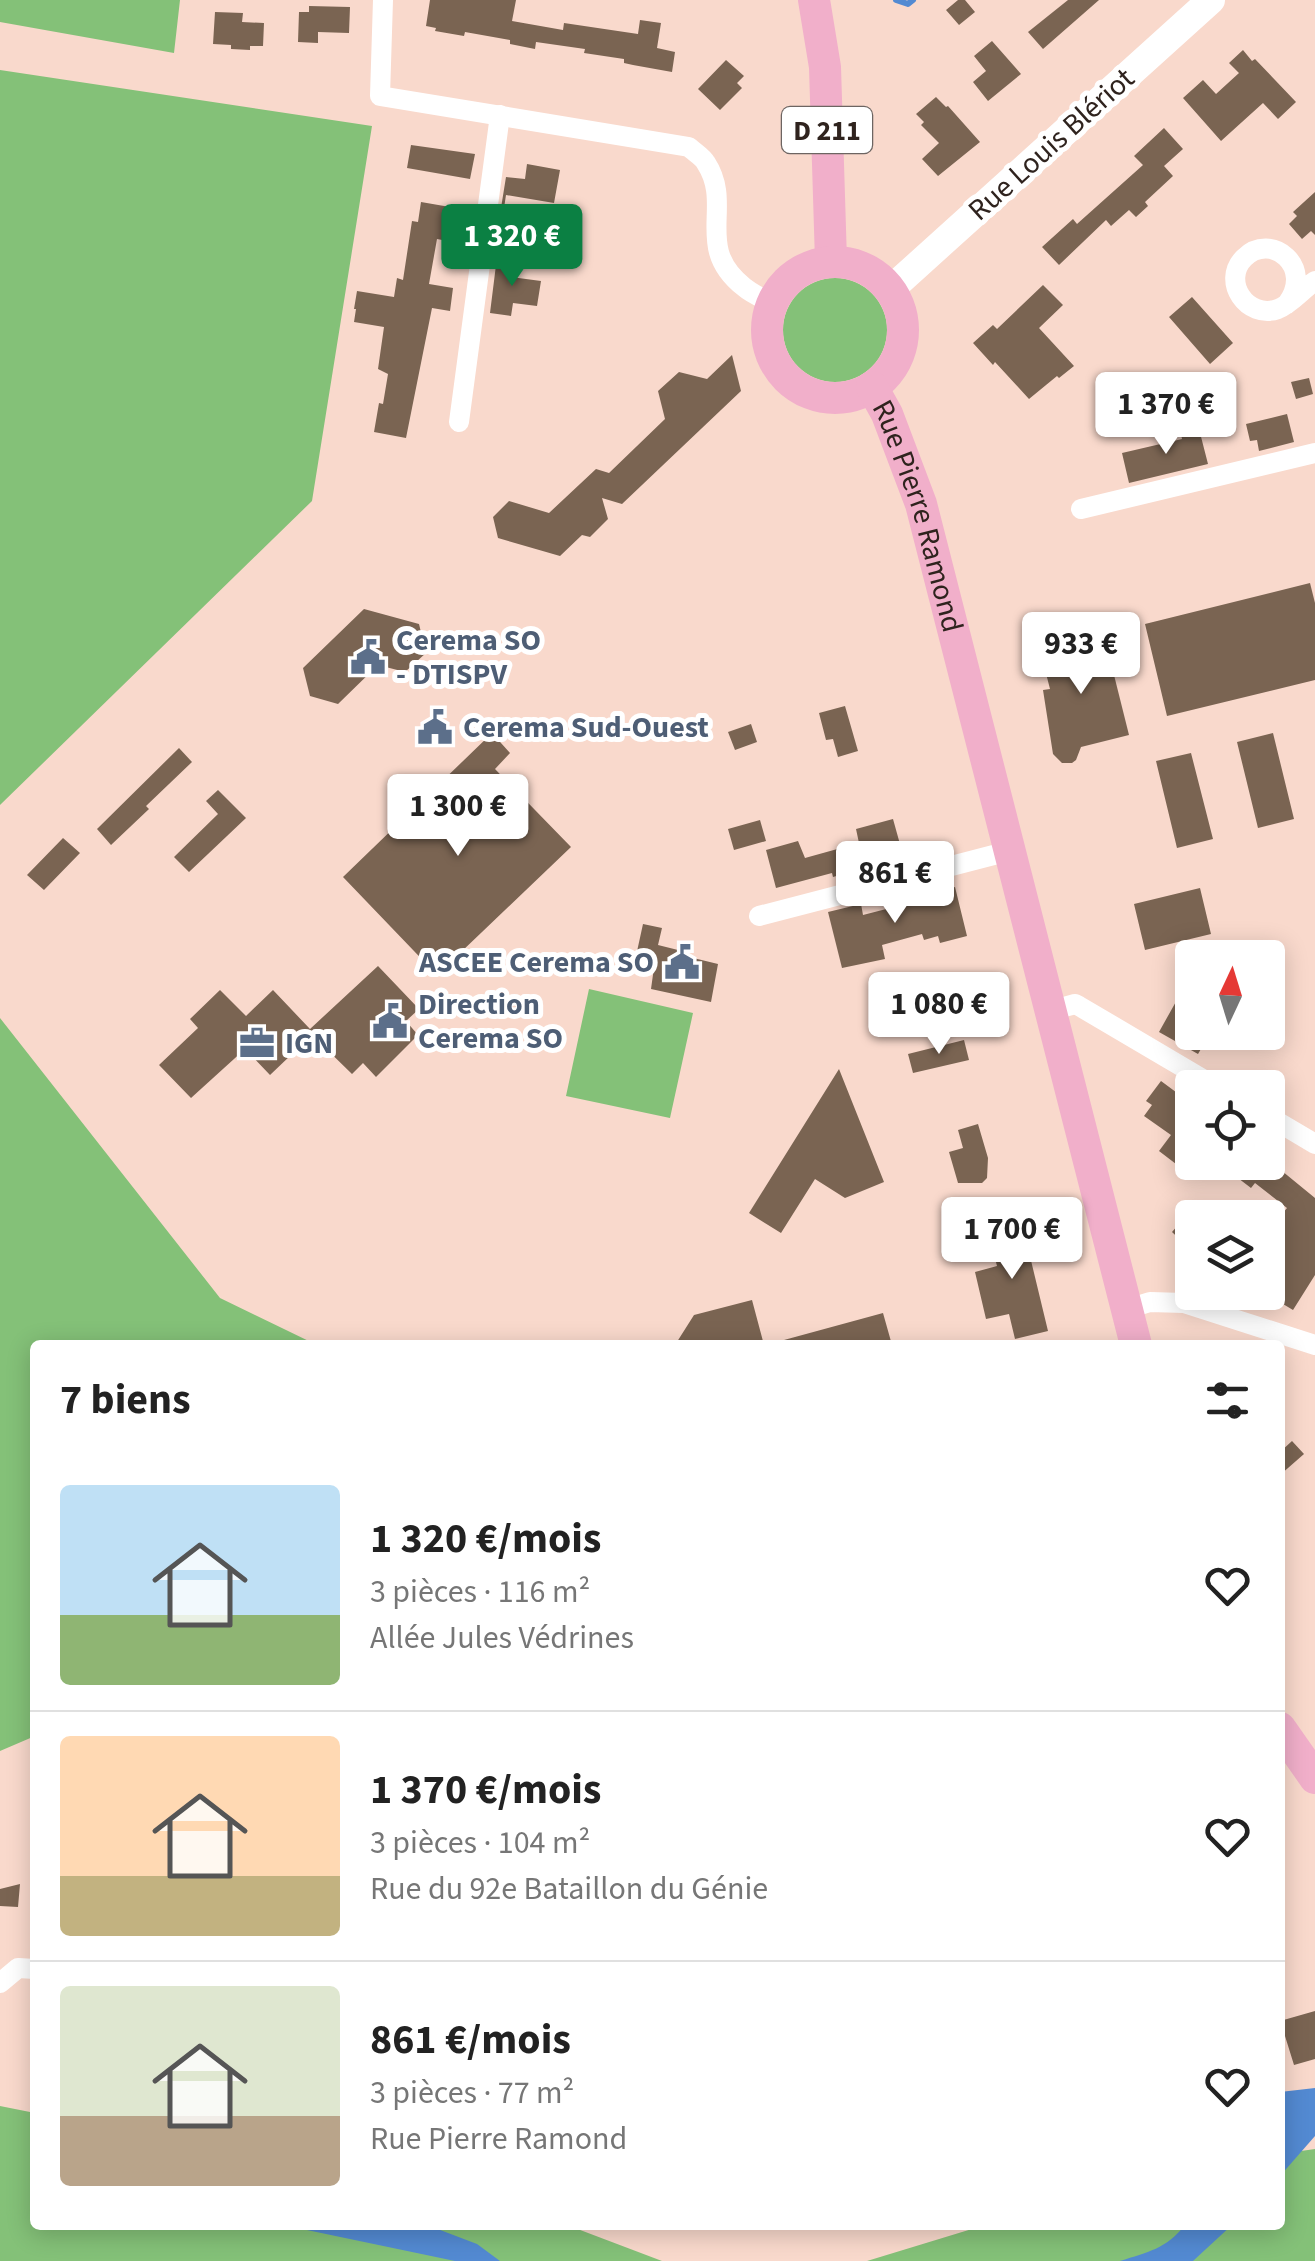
<!DOCTYPE html>
<html lang="fr">
<meta charset="utf-8">
<style>
body{margin:0;font-family:"Source Sans 3",sans-serif;background:#f2f2f2;color:#222;height:100vh;display:flex;flex-direction:column;font-size:38px;white-space:nowrap}
*{box-sizing:border-box;margin:0}
p{font-size:32px;color:#767676}
.icon{flex:none;width:55px;height:55px;fill:none;stroke:currentColor;stroke-width:2;stroke-linecap:round;stroke-linejoin:round}
.map{position:relative;flex:1;overflow:hidden}
.sheet{position:absolute;left:30px;top:1340px;width:1255px;height:890px;display:flex;flex-direction:column;background:#fff;border-radius:10px;box-shadow:0 5px 25px #0003}
.sheet>*{flex:none}
.needle{width:65px;rotate:4deg}
.fabs{position:absolute;left:1175px;top:940px;display:grid;gap:20px}
.fabs a{display:grid;place-items:center;width:110px;height:110px;border-radius:10px;background:#fff;box-shadow:0 5px 25px #0003;font-size:50px}
.price{position:absolute;translate:-50% -85px;padding:0 22px;border-radius:10px;background:#fff;color:#222;font-size:32px;line-height:65px;filter:drop-shadow(0 2px 5px #0008)}
.price::after{content:'';position:absolute;left:50%;top:60px;width:30px;height:22px;margin-left:-15px;background:inherit;clip-path:polygon(0 0,100% 0,50% 100%)}
.price.current{background:#0b8043;color:#fff}
ul{padding:0;list-style:none}
li{display:flex;align-items:center;gap:30px;height:250px;padding:0 30px}
li+li{border-top:2px solid #e0e0e0}
li span{display:grid;place-items:center;flex:none;width:280px;height:200px;border-radius:10px;color:#555}
li>.icon{margin-inline-start:auto}
span .icon{width:120px;height:120px;fill:#fffc;stroke-width:1}
li b{font-size:42px}
h2{display:flex;justify-content:space-between;align-items:center;height:120px;padding:0 30px;font-size:42px}
.map>svg:first-child{display:block}
.green{fill:#84c178}
.water{fill:#538ad2}
.lines{fill:none;stroke-linecap:round;stroke-linejoin:round}
.stream{stroke:#538ad2;stroke-width:6}
.building{fill:#7a6452}
.minor{stroke:#fff;stroke-width:20}
.tertiary{stroke:#fff;stroke-width:28}
.primary{stroke:#f1afca;stroke-width:32}
.labels{text-anchor:middle;stroke-width:10;stroke-linejoin:round;paint-order:stroke}
.shield{fill:#fff;stroke:#6d6562;stroke-width:2.5}
.shield-label{font-size:28px;font-weight:bold;fill:#2f231e}
.street-label{font-size:30px;fill:#2f231e;stroke:#fff}
.service-label{font-size:30px;font-weight:bold;fill:#4e5e75;stroke:#fff;text-anchor:start}
</style>
<div class="map">
<svg width="1315" height="2261" viewBox="0 0 1315 2261">
<rect width="100%" height="100%" fill="#f9d9cc"/>
<path class="green" d="M0,0H180L174,53L0,22Z
M0,70L372,126L312,501L0,805Z
M783 330a52 52 0 1 1 104 0a52 52 0 1 1-104 0Z
M589,989L693,1013L670,1118L566,1096Z
M0,1018L220,1298L317,1345H35V1736L0,1751Z
M0,2106L35,2113V2225H567L662,2261H0Z
M1315,2149V2261H867L985,2225H1280V2154Z"/>
<path class="water" d="M1315,2088V2136L1280,2176V2092Z
M283,2225H427L477,2244L500,2261H455Z
M1185,2225H1232L1193,2261H1120C1148,2252 1166,2249 1185,2225Z"/>
<g class="lines">
<path class="stream" d="M896,0L908,4L913,0"/>
</g>
<path class="building" d="M430,0H516L512,21L563,30L564,23L638,34L640,20L661,23L657,48L675,52L672,72L633,65L624,63V59L584,53L585,49L536,42L535,49L510,44V40L465,32L464,36L435,31L436,28L426,26Z
M958,0H965L975,12L959,25L946,10Z
M1068,0H1099L1043,49L1028,32Z
M309,6L350,7L349,33L318,32V43L298,42L299,12H309Z
M215,12L243,13L242,22L264,23L263,46H250V50L231,49V45L213,44Z
M992,41L1021,74L988,101L973,82L986,71L974,56Z
M1243,50L1252,61L1255,59L1296,102L1278,119L1263,103L1221,141L1183,98L1203,80L1216,94L1239,73L1229,63Z
M726,60L744,76L737,83L742,88L720,110L698,89Z
M936,97L946,107L948,106L980,142L938,176L922,159L939,143L921,125L924,122L916,114Z
M1164,128L1183,149L1164,166L1173,176L1145,202L1148,206L1136,217L1129,210L1111,226L1106,220L1059,265L1042,247L1073,219L1077,224L1143,165L1134,156Z
M411,145L475,154L470,179L407,168Z
M527,164L560,170L554,203L506,195L504,208H501L506,177L525,179Z
M1315,192V235L1311,231L1302,239L1289,224L1297,216L1293,212Z
M421,202L473,211L469,245L437,239L429,284L453,288L450,311L432,308L406,438L374,432L379,403L383,404L388,374L378,369L384,327L354,322L356,309H354L357,291L394,297L397,278L403,280L412,221L418,222Z
M497,257L514,259L511,277L541,281L537,306L513,303L511,316L490,313Z
M1043,285L1063,305L1039,328L1074,366L1059,378L1057,376L1029,399L995,362L993,365L973,343L993,325L997,329Z
M1192,297L1233,343L1210,364L1169,317Z
M732,355L741,391L622,504L602,498L608,519L590,537L582,535L560,556L498,538L493,517L509,501L549,513L596,469L609,473L665,419L658,391L679,372L707,379Z
M1309,378L1313,394L1296,399L1291,382Z
M1226,398L1229,414L1201,421L1197,406Z
M1287,414L1294,442L1259,451L1257,440L1250,441L1246,424Z
M1198,425L1208,464L1129,483L1122,453L1182,439L1180,430Z
M1310,583L1315,603V680L1167,716L1145,624Z
M364,609L419,624L426,653L405,672L378,665L338,704L310,696L303,668Z
M1104,635L1129,735L1081,747L1076,760L1072,763H1062L1053,754L1043,690L1050,689L1040,650Z
M845,706L858,751L838,757L833,739L826,740L819,713Z
M751,724L757,742L735,750L728,732Z
M492,733L510,753L495,769L571,847L437,975L343,877Z
M1273,733L1294,819L1258,828L1237,742Z
M179,748L192,762L146,806L149,809L111,845L97,829Z
M1191,753L1213,839L1177,848L1156,761Z
M218,790L246,818L189,872L174,857L218,814L206,801Z
M893,819L903,855L849,869L850,872L833,877L832,873L776,888L766,850L798,841L805,858L859,843L856,829Z
M760,820L766,841L734,850L728,829Z
M63,838L80,853L44,890L27,875Z
M955,887L967,936L940,943L938,936L924,940L922,934L882,945L885,959L842,968L828,912L861,904L863,915L929,898L927,893Z
M1200,888L1211,934L1145,950L1134,904Z
M643,924L662,928L658,945L678,950L677,954L718,964L711,1002L651,989L656,953L655,960L636,956Z
M378,966L419,1009L406,1021L418,1035L376,1077L363,1063L352,1074L312,1035L270,1075L245,1049L191,1098L159,1065L198,1028L190,1019L220,990L246,1016L273,990L310,1029Z
M1192,973V1032H1211L1198,1054L1159,1032Z
M964,1040L969,1060L913,1073L908,1054Z
M839,1069L884,1182L845,1198L815,1179L781,1233L749,1213Z
M1161,1081L1192,1104V1143L1176,1164L1159,1151L1171,1135L1144,1116L1152,1105L1146,1101Z
M978,1124L988,1158L987,1178L982,1183H958L949,1152L963,1148L958,1130Z
M1243,1162H1271L1315,1198V1275L1293,1310L1268,1295V1231L1287,1208L1255,1183L1251,1188L1234,1175Z
M1192,1209V1251L1172,1232Z
M1021,1219L1048,1331L1015,1339L1009,1314L986,1319L975,1272L997,1266L987,1227Z
M752,1300L764,1345H675L694,1315Z
M883,1313L892,1345H784V1340Z
M1292,1441L1304,1454L1280,1475V1452Z
M20,1884L18,1907L0,1906V1889Z
M1315,2011V2059L1294,2065L1285,2036L1280,2037V2021Z"/>
<g class="lines">
<path class="minor" d="M383,0L380,96L689,147C694,152 703,157 706,163C734,206 693,247 744,287C752,294 762,298 772,303
M1287,304C1315,267 1271,231 1244,258C1221,281 1247,320 1278,309C1291,304 1303,289 1315,281
M459,422L500,115
M1081,509L1315,453
M759,916L1009,851
M1050,1011L1075,1004L1079,1006L1218,1088
M1268,1116L1315,1144
M1127,1309L1150,1302L1184,1303L1315,1345
M0,1983L18,1968L35,1969"/>
<path class="tertiary" d="M891,289L1211,0"/>
<g class="primary">
<path d="M814,0L825,67L831,261"/>
<circle cx="835" cy="330" r="68"/>
<path id="s1" d="M872,387L887,414L921,504L1136,1345"/>
<path d="M1280,1728L1315,1778"/>
</g>
</g>
<defs>
<symbol id="civic-bare" viewBox="-9 -9 18 18"><path d="M-.6-6.5H3V-4.5H.6V-3L4-1V1h2V6H-6V1h2V-1L-.6-3ZM-1.2 2.5V6h2.4V2.5Z" fill="#5c6f8a" stroke="#fff" stroke-width="2.5" paint-order="stroke"/></symbol>
<symbol id="office-bare" viewBox="-9 -9 18 18"><path d="M-6-3h4V-5.5h4V-3h4V5H-6ZM-1-4.5V-3h2v-1.5ZM-6 0V1H6V0Z" fill="#5c6f8a" stroke="#fff" stroke-width="2.5" paint-order="stroke"/></symbol>
</defs>
<g fill-rule="evenodd">
<use href="#civic-bare" x="343" y="632" width="50" height="50"/>
<use href="#civic-bare" x="410" y="702" width="50" height="50"/>
<use href="#civic-bare" x="657" y="937" width="50" height="50"/>
<use href="#civic-bare" x="365" y="996" width="50" height="50"/>
<use href="#office-bare" x="232" y="1018" width="50" height="50"/>
</g>
<g class="labels">
<rect class="shield" x="782" y="107" width="90" height="46" rx="8"/>
<g class="shield-label">
<text x="827" y="140">D 211</text>
</g>
<g class="street-label">
<text transform="translate(1051 144) rotate(-42)" y="10">Rue Louis Blériot</text>
<text dy="10" stroke="none"><textPath href="#s1" startOffset="138">Rue Pierre Ramond</textPath></text>
</g>
<g class="service-label">
<text x="396" y="650">Cerema SO<tspan x="396" dy="34">- DTISPV</tspan></text>
<text x="463" y="737">Cerema Sud-Ouest</text>
<text x="654" y="972" text-anchor="end">ASCEE Cerema SO</text>
<text x="418" y="1014">Direction<tspan x="418" dy="34">Cerema SO</tspan></text>
<text x="285" y="1053">IGN</text>
</g>
</g>
</svg>
<div class="fabs">
<a><svg class="needle" viewBox="-14 -14 28 28"><path d="M0-13l5 13h-10z" fill="#e53935"/><path d="M0 13l5-13h-10z" fill="#767676"/></svg></a>
<a><svg class="icon" aria-label="locate" viewBox="0 0 24 24"><circle cx="12" cy="12" r="6"/><path d="M12 2v4M12 18v4M2 12h4M18 12h4"/></svg></a>
<a><svg class="icon" aria-label="layers" viewBox="0 0 24 24"><path d="M12 4l9 5-9 5-9-5zM3 14l9 5 9-5"/></svg></a>
</div>
<b class="price current" style="left:512px;top:289px">1 320 €</b>
<b class="price" style="left:1166px;top:457px">1 370 €</b>
<b class="price" style="left:1081px;top:697px">933 €</b>
<b class="price" style="left:458px;top:859px">1 300 €</b>
<b class="price" style="left:895px;top:926px">861 €</b>
<b class="price" style="left:939px;top:1057px">1 080 €</b>
<b class="price" style="left:1012px;top:1282px">1 700 €</b>
<section class="sheet">
<h2>7 biens<svg class="icon" aria-label="filters" viewBox="0 0 24 24"><path d="M4 7h16M4 17h16"/><circle cx="9" cy="7" r="2"/><circle cx="15" cy="17" r="2"/></svg></h2>
<ul>
<li><span style="background:linear-gradient(#bfe0f5 65%,#8fb573 0)"><svg class="icon" aria-label="home" viewBox="0 0 24 24"><path d="M3 11l9-7 9 7M6 9v11h12V9"/></svg></span><div><b>1 320 €/mois</b><p>3 pièces · 116 m²</p><p>Allée Jules Védrines</p></div><svg class="icon" aria-label="heart" viewBox="0 0 24 24"><path d="M12 20l-8-8c-3-5 5-10 8-4 3-6 11-1 8 4z"/></svg></li>
<li><span style="background:linear-gradient(#ffd9b3 70%,#c2b280 0)"><svg class="icon" aria-label="home" viewBox="0 0 24 24"><path d="M3 11l9-7 9 7M6 9v11h12V9"/></svg></span><div><b>1 370 €/mois</b><p>3 pièces · 104 m²</p><p>Rue du 92e Bataillon du Génie</p></div><svg class="icon" aria-label="heart" viewBox="0 0 24 24"><path d="M12 20l-8-8c-3-5 5-10 8-4 3-6 11-1 8 4z"/></svg></li>
<li><span style="background:linear-gradient(#dfe7d0 65%,#b9a48a 0)"><svg class="icon" aria-label="home" viewBox="0 0 24 24"><path d="M3 11l9-7 9 7M6 9v11h12V9"/></svg></span><div><b>861 €/mois</b><p>3 pièces · 77 m²</p><p>Rue Pierre Ramond</p></div><svg class="icon" aria-label="heart" viewBox="0 0 24 24"><path d="M12 20l-8-8c-3-5 5-10 8-4 3-6 11-1 8 4z"/></svg></li>
</ul>
</section>
</div>
